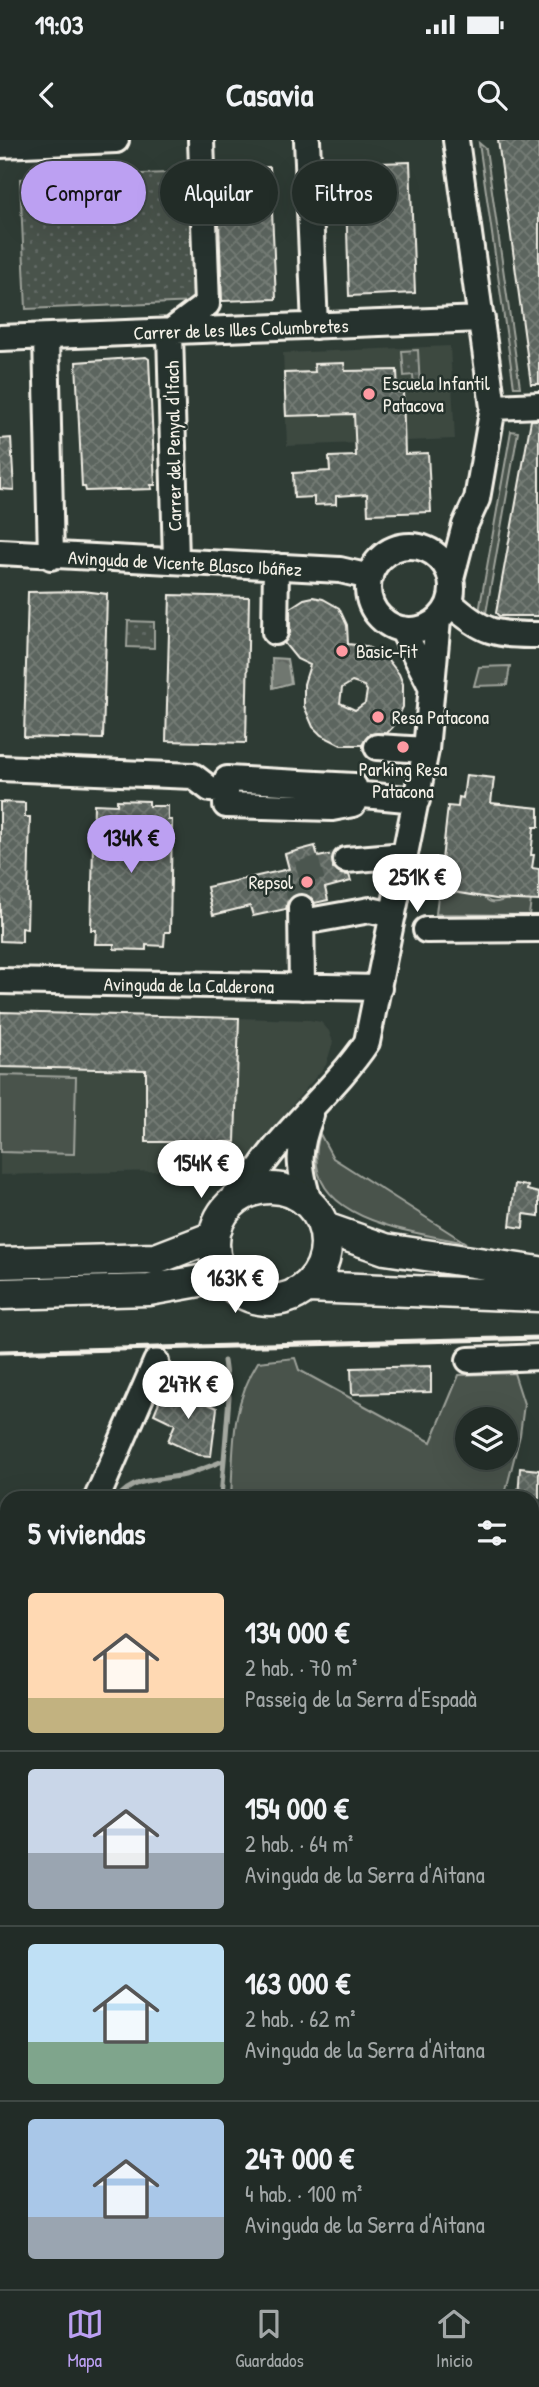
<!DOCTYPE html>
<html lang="es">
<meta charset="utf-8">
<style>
body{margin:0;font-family:"Patrick Hand",sans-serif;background:#2a342f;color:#f1f3f6;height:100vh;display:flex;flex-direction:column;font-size:26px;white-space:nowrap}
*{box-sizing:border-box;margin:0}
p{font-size:23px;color:#a2a7a7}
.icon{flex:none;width:38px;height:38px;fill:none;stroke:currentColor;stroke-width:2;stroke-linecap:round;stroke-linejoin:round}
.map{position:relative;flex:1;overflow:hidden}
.panel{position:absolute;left:0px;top:1351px;width:539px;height:798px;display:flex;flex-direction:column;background:#222c27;border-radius:21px 21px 0 0;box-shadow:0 7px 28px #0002,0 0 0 2px #3f4844}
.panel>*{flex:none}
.top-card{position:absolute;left:21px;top:21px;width:497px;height:63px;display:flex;gap:14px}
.tools{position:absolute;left:455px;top:1267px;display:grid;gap:14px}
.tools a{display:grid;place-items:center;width:63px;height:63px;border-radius:50%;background:#222c27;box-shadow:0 7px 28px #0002,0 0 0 2px #3f4844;font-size:35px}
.price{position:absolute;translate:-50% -60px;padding:0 16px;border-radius:24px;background:#fff;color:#222;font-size:23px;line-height:46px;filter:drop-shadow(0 2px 4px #0008)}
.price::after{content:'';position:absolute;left:50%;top:42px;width:21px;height:16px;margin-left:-10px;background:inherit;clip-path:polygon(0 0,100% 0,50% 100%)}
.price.on{background:#bca0f2;color:#111}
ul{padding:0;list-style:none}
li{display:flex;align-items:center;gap:21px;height:175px;padding:0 28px}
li+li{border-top:2px solid #3f4844}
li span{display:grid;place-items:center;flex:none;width:196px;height:140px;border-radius:7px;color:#555}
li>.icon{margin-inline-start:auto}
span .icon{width:84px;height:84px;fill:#fffc;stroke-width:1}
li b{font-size:30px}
h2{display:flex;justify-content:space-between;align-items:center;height:84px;padding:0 28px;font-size:30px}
.tag{padding:0 24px;border-radius:32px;background:#222c27;box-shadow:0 7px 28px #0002,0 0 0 2px #3f4844;font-size:24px;line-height:63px}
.tag.on{background:#bca0f2;color:#111}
.status{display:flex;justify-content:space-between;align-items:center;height:49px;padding:0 35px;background:#222c27;direction:ltr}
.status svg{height:19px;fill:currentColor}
header{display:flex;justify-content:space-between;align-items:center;height:91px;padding:0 28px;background:#222c27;font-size:32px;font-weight:800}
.menu{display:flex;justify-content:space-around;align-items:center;height:98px;border-top:2px solid #3f4844;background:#222c27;font-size:19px;color:#a2a7a7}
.menu a{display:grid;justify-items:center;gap:4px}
.menu .on{color:#bca0f2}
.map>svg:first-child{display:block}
.built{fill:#3c4841}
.grass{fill:#48524c;stroke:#9ea29a;stroke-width:2;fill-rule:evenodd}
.park{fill:url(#park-dots);stroke:#9ea29a;stroke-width:2}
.water{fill:url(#water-ripples);stroke:#a4a8a0;stroke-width:2}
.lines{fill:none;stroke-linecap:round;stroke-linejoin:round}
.stream{stroke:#a4a8a0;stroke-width:5}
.building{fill:url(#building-cross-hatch);stroke:#f4f1e8;stroke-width:2;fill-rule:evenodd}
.minor-tunnel{stroke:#4c564f;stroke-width:24;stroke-dasharray:24 12;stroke-linecap:butt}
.minor-casing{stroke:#f4f1e8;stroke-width:30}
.major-casing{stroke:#f4f1e8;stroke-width:35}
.minor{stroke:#26332d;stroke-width:24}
.major{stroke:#26332d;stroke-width:30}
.rail{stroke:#f4f1e8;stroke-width:5}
.poi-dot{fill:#ff9aa2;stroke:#26332d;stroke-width:2.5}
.labels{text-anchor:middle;stroke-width:5;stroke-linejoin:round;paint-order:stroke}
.street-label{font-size:19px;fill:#f4f1e8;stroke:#26332d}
.poi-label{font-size:19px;fill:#f4f1e8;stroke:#26332d;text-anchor:start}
</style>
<div class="status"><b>19:03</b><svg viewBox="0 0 49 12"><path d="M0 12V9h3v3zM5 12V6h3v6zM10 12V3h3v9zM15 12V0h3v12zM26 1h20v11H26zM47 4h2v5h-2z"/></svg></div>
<header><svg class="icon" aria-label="back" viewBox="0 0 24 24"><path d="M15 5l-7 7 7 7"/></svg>Casavia<svg class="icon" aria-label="search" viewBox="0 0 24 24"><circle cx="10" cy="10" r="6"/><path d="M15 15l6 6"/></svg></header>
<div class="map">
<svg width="539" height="2149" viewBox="0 0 539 2149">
<defs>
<pattern id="park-dots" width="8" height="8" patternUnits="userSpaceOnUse" patternTransform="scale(1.75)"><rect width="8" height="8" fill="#48524c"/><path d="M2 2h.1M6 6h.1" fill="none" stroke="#636b66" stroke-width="1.8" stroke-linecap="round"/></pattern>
<pattern id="water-ripples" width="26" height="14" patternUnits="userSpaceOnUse" patternTransform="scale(1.75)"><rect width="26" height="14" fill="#6f7770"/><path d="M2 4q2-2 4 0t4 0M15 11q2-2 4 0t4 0" fill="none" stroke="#5c605b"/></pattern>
<pattern id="building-cross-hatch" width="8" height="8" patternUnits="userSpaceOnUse" patternTransform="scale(1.75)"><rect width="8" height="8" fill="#5c655e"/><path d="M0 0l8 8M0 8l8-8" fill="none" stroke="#747c75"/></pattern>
</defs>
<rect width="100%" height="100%" fill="#2e3b34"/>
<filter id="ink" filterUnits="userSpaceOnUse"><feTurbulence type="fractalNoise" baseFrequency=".0143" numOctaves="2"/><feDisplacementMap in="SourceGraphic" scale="14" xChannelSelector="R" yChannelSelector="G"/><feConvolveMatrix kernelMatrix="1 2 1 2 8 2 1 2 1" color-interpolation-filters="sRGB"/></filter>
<g filter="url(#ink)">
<path class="built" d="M450,206L455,299L287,306L283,213Z
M0,872L309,880L321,882L329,891L333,902L326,925L238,1029L0,1035Z"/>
<path class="grass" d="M479,3L486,9L520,247H514Z
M511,291L518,292L486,473L479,472Z
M510,526L507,545L474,546L479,527Z
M441,729L456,731L453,751L482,755C493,769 500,759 513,758C519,758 525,759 531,760L529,775L436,774Z
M0,935L76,937L74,1014L0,1012Z
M320,994L333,1018L466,1103C411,1091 294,1080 320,994Z
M295,1218L299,1230L431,1302L459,1235L514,1233L524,1264L520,1295L504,1358H231C234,1307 230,1267 258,1222ZM467,1279H506V1318H467Z"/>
<path class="park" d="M191,32L197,162L26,169L20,39Z
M418,210L420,248H414L413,235L404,236L402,211Z
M128,481L154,482V508L127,507Z"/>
<path class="water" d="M272,518L287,519L291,543L273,548Z"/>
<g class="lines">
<path class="stream" d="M118,1358C133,1337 162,1340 185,1335C198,1331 210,1326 223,1321
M221,1358L229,1257L224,1221
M0,1545L7,1532
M230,2149L231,2142"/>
</g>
<path class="building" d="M498,0H539V244H531Z
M410,22L415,153L349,156L345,24Z
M270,27L276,159L222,161L217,29Z
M146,217L149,219L155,345H151L152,349L86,351L85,347H82L76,222Z
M344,223L345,231L397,230L398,252H403L405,314L428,313L431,372L368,374L367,354L336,356V364L314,365V357L294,358L293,333L330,331L329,317L356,316L354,274L286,276L284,233L315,232L314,224Z
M531,280H539V476H499L496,473Z
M11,298L14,350L0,349V299Z
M83,451L107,454L103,599L24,597L28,452Z
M170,455L249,457L246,603L166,601Z
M313,457L323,459L339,468L347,485L348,504L365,506L385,516L399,534L403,544V567L393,587L387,593L370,594L362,605H341L321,595L313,587L304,566V544L310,525L297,519L284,503L290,493V468L304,459ZM352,542L364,546L367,551L365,563L355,570L340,563L342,548Z
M466,635L494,638L491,663L539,668V687H534L531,715H534L532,728L539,729V761L496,759L453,752L454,745L449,744L451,730L441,729L448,666L458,667L459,657L463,658Z
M117,660L149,661V666H168V680H172L170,792H165L164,806L146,805V810L114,809V804H95L96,790H91L94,664L117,665Z
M0,662L25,663V677H30L27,789L22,788V802L0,801Z
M315,706L318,717L333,714V728L340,734L349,735L351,741L325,748L328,760L315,763L309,755L300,753L288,760L286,769L253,776L250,766L213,775L207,747L289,729L285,714Z
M0,872L239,878L235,1002H146V930L0,927Z
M515,1044L528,1046L527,1050L539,1053V1076L524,1074L523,1088L510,1086Z
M431,1226V1252L352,1254L351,1228Z
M166,1245L217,1268L211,1316L198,1315L168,1301L175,1284L154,1274Z
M520,1328L539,1330V1358H518Z"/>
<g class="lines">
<path class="minor-tunnel" d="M301,766L294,735L346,720"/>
<defs>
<path id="minor" d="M307,0L315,186
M0,5L116,0
M46,197L51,417
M0,198L482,179
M493,267L539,265
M368 448a42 42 0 1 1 84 0a42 42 0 1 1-84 0Z
M0,412L340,430L370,437
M176,421L170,192L207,164L201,0
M451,439L465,385L477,359L493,267L456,0
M450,463C483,493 495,495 539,495
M402,489L432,548
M275,492L276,426
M377,607L426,610
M0,628L193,636L210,649L226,650L227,639L354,646L353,654L417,660
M226,650V665L332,668L353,664V654
M346,720L405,715
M301,768L302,847
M303,782L370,770L393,775
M426,790L539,789
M0,841L379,848
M242,1057C273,997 330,957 367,902L426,610L438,480
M309,1062C298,1025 297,1011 311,975
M469,1220L539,1217
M97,1358L156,1222
M0,1518L7,1506
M532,1575H539
M0,1576L7,1573"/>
<path id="major" d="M214 1104a56 56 0 1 1 112 0a56 56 0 1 1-112 0Z
M325,1088L385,1109L539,1132
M0,1123L156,1119L213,1097
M308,1147L539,1156
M0,1154L149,1150L222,1137"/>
</defs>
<use href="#minor" class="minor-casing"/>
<use href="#major" class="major-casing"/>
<use href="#minor" class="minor"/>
<use href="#major" class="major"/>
<path class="rail" d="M0,1212L539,1198"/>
</g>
</g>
<g class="poi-dot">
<circle cx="369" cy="254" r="7"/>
<circle cx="342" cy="511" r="7"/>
<circle cx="378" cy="577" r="7"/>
<circle cx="403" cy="607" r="7"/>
<circle cx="307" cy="742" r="7"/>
</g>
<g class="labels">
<g class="street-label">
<text transform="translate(241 189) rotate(-2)" y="7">Carrer de les Illes Columbretes</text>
<text transform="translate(173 306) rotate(-91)" y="7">Carrer del Penyal d'Ifach</text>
<text transform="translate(185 423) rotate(3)" y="7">Avinguda de Vicente Blasco Ibáñez</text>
<text transform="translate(189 845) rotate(1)" y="7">Avinguda de la Calderona</text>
</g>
<g class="poi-label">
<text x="383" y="250">Escuela Infantil<tspan x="383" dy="22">Patacova</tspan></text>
<text x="356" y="518">Basic-Fit</text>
<text x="392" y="584">Resa Patacona</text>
<text x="403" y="636" text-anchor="middle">Parking Resa<tspan x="403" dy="22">Patacona</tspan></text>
<text x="293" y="749" text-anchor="end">Repsol</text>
</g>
</g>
</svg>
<div class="tools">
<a><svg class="icon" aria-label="layers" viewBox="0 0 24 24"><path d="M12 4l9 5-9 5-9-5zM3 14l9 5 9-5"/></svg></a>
</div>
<b class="price on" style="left:131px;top:735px">134K €</b>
<b class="price" style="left:417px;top:774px">251K €</b>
<b class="price" style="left:201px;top:1060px">154K €</b>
<b class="price" style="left:235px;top:1175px">163K €</b>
<b class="price" style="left:188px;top:1281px">247K €</b>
<div class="top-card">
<a class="tag on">Comprar</a>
<a class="tag">Alquilar</a>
<a class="tag">Filtros</a>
</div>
<section class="panel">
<h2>5 viviendas<svg class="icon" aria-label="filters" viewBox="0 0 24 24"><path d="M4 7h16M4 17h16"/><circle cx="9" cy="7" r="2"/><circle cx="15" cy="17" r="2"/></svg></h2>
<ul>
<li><span style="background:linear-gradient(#ffd9b3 75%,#c2b280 0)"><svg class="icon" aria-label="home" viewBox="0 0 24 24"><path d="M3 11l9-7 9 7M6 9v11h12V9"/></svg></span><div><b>134 000 €</b><p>2 hab. · 70 m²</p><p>Passeig de la Serra d'Espadà</p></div></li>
<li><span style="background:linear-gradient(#c9d6e8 60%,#9aa5b1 0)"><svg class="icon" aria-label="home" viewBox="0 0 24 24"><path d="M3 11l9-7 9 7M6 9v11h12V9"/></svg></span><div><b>154 000 €</b><p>2 hab. · 64 m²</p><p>Avinguda de la Serra d'Aitana</p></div></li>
<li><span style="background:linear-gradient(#bfe0f5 70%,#7fa58c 0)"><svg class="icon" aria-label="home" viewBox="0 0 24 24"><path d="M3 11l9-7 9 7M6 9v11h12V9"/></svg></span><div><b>163 000 €</b><p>2 hab. · 62 m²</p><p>Avinguda de la Serra d'Aitana</p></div></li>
<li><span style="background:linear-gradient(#a9c7e8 70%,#9aa5b1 0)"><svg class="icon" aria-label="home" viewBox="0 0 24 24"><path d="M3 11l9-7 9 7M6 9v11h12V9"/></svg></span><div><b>247 000 €</b><p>4 hab. · 100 m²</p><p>Avinguda de la Serra d'Aitana</p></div></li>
</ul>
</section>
</div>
<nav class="menu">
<a class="on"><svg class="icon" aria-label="map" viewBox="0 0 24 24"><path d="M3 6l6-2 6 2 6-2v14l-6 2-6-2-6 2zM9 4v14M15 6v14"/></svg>Mapa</a>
<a><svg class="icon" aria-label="saved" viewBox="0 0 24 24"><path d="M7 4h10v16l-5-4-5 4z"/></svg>Guardados</a>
<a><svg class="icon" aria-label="home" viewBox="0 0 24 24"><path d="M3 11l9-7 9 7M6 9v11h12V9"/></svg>Inicio</a>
</nav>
